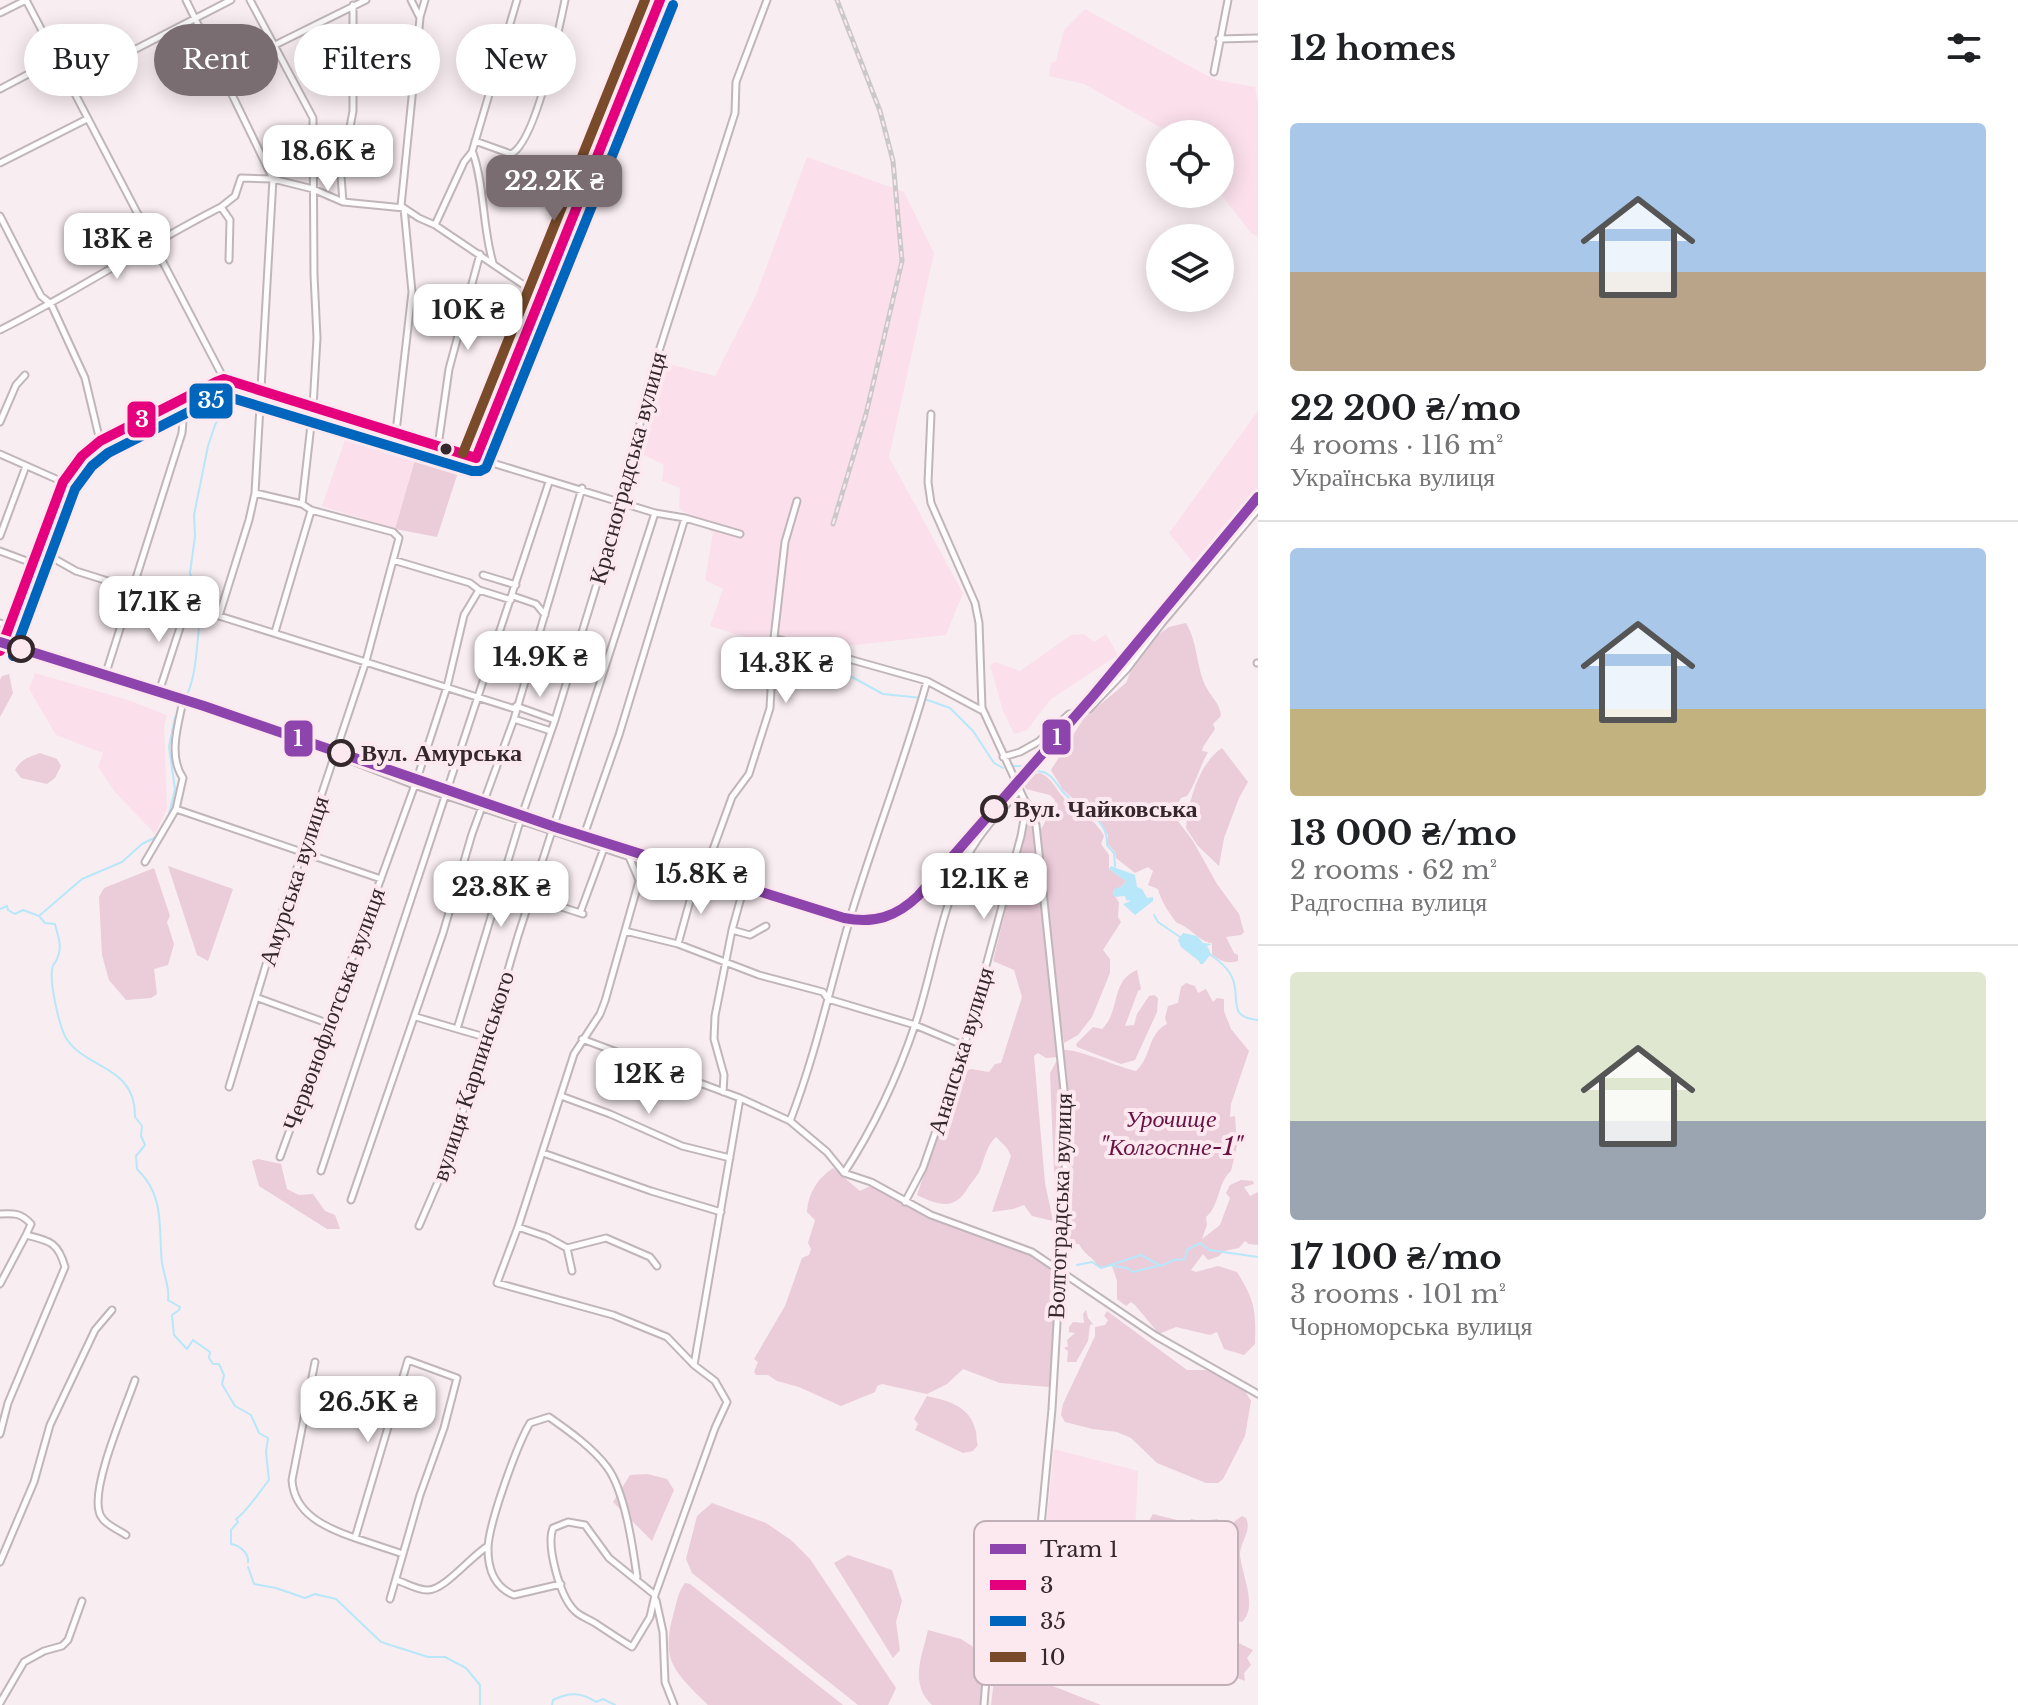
<!DOCTYPE html>
<meta charset="utf-8">
<style>
body{margin:0;font-family:"Libre Baskerville",serif;background:#f2f2f2;color:#202124;height:100vh;display:flex;flex-direction:column;font-size:30px;white-space:nowrap}
*{box-sizing:border-box;margin:0}
p{font-size:26px;color:#757577}
.icon{flex:none;width:44px;height:44px;fill:none;stroke:currentColor;stroke-width:2;stroke-linecap:round;stroke-linejoin:round}
.map{position:relative;flex:1;overflow:hidden}
.details{display:flex;flex-direction:column;background:#fff;width:760px}
.details>*{flex:none}
.top-card{position:absolute;left:24px;top:24px;width:760px;height:72px;display:flex;gap:16px}
.buttons{position:absolute;left:1146px;top:120px;display:grid;gap:16px}
.buttons a{display:grid;place-items:center;width:88px;height:88px;border-radius:50%;background:#fff;box-shadow:0 4px 20px #0003;font-size:40px}
.price{position:absolute;translate:-50% -68px;padding:0 18px;border-radius:16px;background:#fff;color:#222;font-size:26px;line-height:52px;filter:drop-shadow(0 2px 4px #0008)}
.price::after{content:'';position:absolute;left:50%;top:48px;width:24px;height:18px;margin-left:-12px;background:inherit;clip-path:polygon(0 0,100% 0,50% 100%)}
.price.on{background:#796d72;color:#fff}
ul{padding:0;list-style:none}
li{display:grid;align-content:center;gap:16px;height:424px;padding:0 32px}
li+li{border-top:2px solid #e0e0e0}
li span{display:grid;place-items:center;height:248px;border-radius:8px;color:#555}
li>.icon{margin-inline-start:auto}
span .icon{width:144px;height:144px;fill:#fffc;stroke-width:1}
li b{font-size:34px}
h2{display:flex;justify-content:space-between;align-items:center;height:96px;padding:0 32px;font-size:34px}
.tag{padding:0 28px;border-radius:36px;background:#fff;box-shadow:0 4px 20px #0003;font-size:28px;line-height:72px}
.tag.on{background:#796d72;color:#fff}
main{display:flex;flex:1;min-height:0}
.map>svg:first-child{display:block}
.built{fill:#fbe0eb}
.green{fill:#ebccd9}
.water{fill:#b8e7f9}
.lines{fill:none;stroke-linecap:round;stroke-linejoin:round}
.stream{stroke:#b8e7f9;stroke-width:2}
.street-casing{stroke:#c0b6ba;stroke-width:9}
.secondary-casing{stroke:#c0b6ba;stroke-width:11}
.street{stroke:#fefcfd;stroke-width:5}
.secondary{stroke:#fefcfd;stroke-width:7}
.rail-casing{stroke:#cbc8c9;stroke-width:5}
.rail{stroke:#fce9f0;stroke-width:2;stroke-dasharray:6;stroke-linecap:butt}
.bus-1-casing{stroke:#fce9f0;stroke-width:16}
.bus-2-casing{stroke:#fce9f0;stroke-width:16}
.bus-3-casing{stroke:#fce9f0;stroke-width:16}
.bus-1{stroke:#e5007d;stroke-width:10}
.bus-2{stroke:#0065bd;stroke-width:10}
.bus-3{stroke:#7a4b2a;stroke-width:10}
.tram-1-casing{stroke:#fce9f0;stroke-width:16}
.tram-1{stroke:#8e44ad;stroke-width:10}
.bus-dot{fill:#34282d;stroke:#fce9f0;stroke-width:3}
.stop-dot{fill:#fce9f0;stroke:#34282d;stroke-width:4}
.labels{text-anchor:middle;stroke-width:8;stroke-linejoin:round;paint-order:stroke}
.street-label{font-size:24px;fill:#34282d;stroke:#fce9f0}
.stop-label{font-size:24px;font-weight:bold;fill:#34282d;stroke:#fce9f0;text-anchor:start}
.park-label{font-size:24px;font-style:italic;fill:#681142;stroke:#fce9f0}
.key{fill:#fce9f0;stroke:#c0afb6;stroke-width:2}
.key-label{font-size:22px;fill:#34282d}
.line-badge{stroke:#fce9f0;stroke-width:3}
.badge-label{font-size:22px;text-anchor:middle;font-weight:bold;fill:#fff}
</style>
<main>
<div class="map">
<svg width="1258" height="1705" viewBox="0 0 1258 1705">
<rect width="100%" height="100%" fill="#f8edf1"/>
<path class="built" d="M1085,9L1206,75L1217,80L1255,87L1258,102V237L1251,233L1220,193V134H1172L1084,84L1049,76L1051,63L1056,61L1064,30Z
M807,157L904,192L934,253L889,457L963,593L946,635L792,652L710,626L723,589L705,580L713,533L679,508L680,488L662,481L664,465L642,454L666,363L715,376L756,295Z
M1258,411V490L1194,564L1169,533Z
M348,431L417,453L395,529L322,506Z
M1084,634L1094,642L1106,634L1118,655L1051,699L1027,730L1014,734L1003,711L990,665L996,662L1020,671L1071,635Z
M35,673L128,700L167,715L164,726L167,808L155,834L115,792L98,767L103,753L56,735L29,689Z
M1054,1449L1138,1471L1133,1574L1045,1538Z"/>
<path class="green" d="M417,453L460,466L437,537L395,529Z
M1186,623C1198,643 1196,667 1206,687C1211,697 1220,703 1221,716L1213,724L1215,729L1203,747L1202,751L1208,752C1200,766 1196,783 1187,796L1181,798L1172,813L1193,841L1217,884L1239,914L1244,932L1241,935L1226,937L1234,953L1238,955V961C1227,964 1221,961 1212,955V943C1199,942 1191,927 1177,923C1169,913 1161,901 1158,889L1148,885L1153,871L1148,867L1135,873L1116,858L1115,852L1108,844V835L1099,820L1063,790L1051,770L1084,718L1126,683L1130,673L1158,635L1169,627Z
M9,674L13,693L0,717V680L2,676Z
M1222,748L1248,782L1239,798L1224,838L1219,866L1198,846L1186,828C1188,802 1199,763 1222,748Z
M40,753L57,759L61,766L55,778L47,784L21,778L15,770C21,759 29,757 40,753Z
M1040,773C1052,778 1054,787 1062,796C1076,811 1094,817 1104,836L1101,844L1109,855V869L1126,881L1121,887L1114,890L1113,894L1119,902L1118,917L1121,922L1103,950L1110,959V973L1092,1017L1078,1035L1064,1043L1055,987L1040,831L1054,806L1055,800L1050,795L1026,789L1024,786L1034,774Z
M1029,816L1035,833L1059,1057L1046,1058L1038,1053L1034,1056L1045,1183L1053,1221L1032,1216L1024,1205L1013,1209L992,1212L1011,1156L1007,1148L996,1137C986,1146 985,1158 980,1170C977,1177 973,1180 969,1186C955,1211 940,1206 917,1195L958,1074L971,1069L989,1072L995,1064L1001,1063L1022,997L1014,970L993,961Z
M168,866L233,889L208,961L197,955Z
M154,868L170,916L167,922L174,944L168,965L154,969L157,994L151,998L126,1000L109,980L102,955L99,897L104,888Z
M1137,970L1141,989L1138,991L1125,1026L1134,1025L1137,1014L1149,996L1154,995L1158,998L1157,1012L1135,1060L1121,1064L1077,1047L1076,1044L1093,1027L1102,1029C1121,1011 1110,981 1137,970Z
M1186,983L1195,986L1198,993L1206,989L1213,1002L1217,998L1224,999V1011L1231,1029L1249,1051L1231,1104L1230,1117L1235,1116L1237,1146L1231,1171C1217,1183 1220,1206 1206,1217L1207,1225L1202,1239L1220,1225L1230,1198L1226,1193L1230,1185L1241,1180L1253,1181L1254,1184L1244,1187L1250,1196L1258,1192V1245L1249,1244L1245,1241L1239,1248L1224,1251L1219,1256L1208,1260L1203,1254L1191,1270L1196,1272L1218,1266L1237,1272C1255,1301 1256,1310 1255,1344L1244,1355L1224,1349L1217,1332L1210,1335L1176,1327L1159,1334L1135,1305L1131,1302L1126,1306L1117,1299V1281L1112,1266L1098,1267C1094,1257 1084,1255 1079,1244H1068L1066,1237L1070,1127L1064,1050C1078,1049 1118,1067 1136,1071C1152,1057 1147,1034 1167,1024L1165,1018L1168,1006L1178,1003L1181,987Z
M1056,1062H1059L1063,1095L1062,1175L1054,1173L1050,1073Z
M258,1159L281,1164L287,1189L299,1195L313,1194L325,1211L335,1215L340,1229H327L259,1186L252,1161Z
M833,1168L860,1191L872,1185L930,1218L1030,1254L1058,1271L1049,1387L1000,1383L963,1369L947,1384L927,1394L882,1384L877,1386L875,1392L841,1406L799,1387L777,1381L768,1375H756L754,1372L758,1362L754,1359L785,1306L802,1258L809,1255L811,1249L808,1243L815,1220L807,1212C808,1193 818,1178 833,1168Z
M1086,1310L1088,1318L1093,1324L1090,1325L1088,1341L1076,1362H1067L1068,1351L1064,1348L1068,1346L1067,1340L1075,1333L1069,1332V1327L1073,1322L1084,1323L1083,1314Z
M1107,1311L1187,1370H1206L1242,1386L1251,1401L1245,1436L1223,1479L1218,1483H1206L1157,1463L1131,1438L1117,1432L1093,1429L1065,1422L1061,1415L1063,1404L1095,1336V1327L1105,1325L1108,1320L1104,1316Z
M927,1396C950,1401 971,1407 976,1432C977,1437 976,1441 978,1445L973,1451L963,1453L915,1430L918,1424L914,1419Z
M647,1474L667,1479L674,1490L652,1541L613,1502L630,1475Z
M712,1503L766,1523L791,1540L810,1559L896,1688L888,1705H858L692,1573L686,1559L697,1516Z
M1153,1514L1177,1520L1183,1527L1188,1525L1191,1519L1202,1521L1218,1519L1188,1618L1253,1650L1247,1658L1251,1665L1244,1673L1245,1681L1122,1634L1137,1563L1136,1543Z
M1242,1516L1246,1518C1252,1532 1240,1541 1240,1555C1242,1576 1258,1606 1242,1622L1209,1612L1215,1595L1213,1582L1218,1573L1216,1549L1221,1537L1235,1521Z
M848,1555L892,1570L902,1601L896,1622L900,1650L893,1658L834,1563Z
M685,1583L690,1584L843,1705H708C674,1671 660,1661 674,1612C677,1601 678,1592 685,1583Z
M928,1630L961,1639L975,1648L987,1630L997,1635L985,1659L980,1705H932C909,1683 922,1657 928,1630Z
M997,1655L1004,1658L1009,1678L1035,1679L1101,1705H991Z"/>
<path class="water" d="M1111,866L1135,875L1137,887L1142,889L1147,898L1153,897V901L1135,915L1123,904L1131,901L1126,900L1125,896L1115,897L1113,894L1115,888L1121,887L1126,881L1109,869Z
M1183,933L1197,936L1203,943L1212,944L1207,946L1211,954L1203,964H1200L1199,961L1181,947L1178,940Z"/>
<g class="lines">
<path class="stream" d="M200,605L190,573L195,536L194,515L208,446L215,425L227,404
M780,653L802,659L828,673L852,677L883,694L922,698L950,708L973,731L994,763L1003,768
M187,695C198,670 196,641 201,613
M1013,766H1028
M1035,771C1052,771 1054,782 1064,793C1079,810 1109,817 1107,845L1114,853L1115,866
M0,909L7,906L8,910L15,914L23,910L39,916L45,923L55,924C58,937 63,946 57,959C53,968 53,961 52,971C50,984 59,1026 66,1038C86,1070 136,1065 135,1117L142,1126L141,1136L145,1145L136,1156L137,1169C166,1197 158,1228 162,1263C164,1275 170,1288 168,1300L180,1307L179,1310L172,1315L174,1335L187,1349L193,1340L210,1352L209,1358L213,1364H219L224,1375L222,1384L235,1406L251,1415L259,1433L268,1438L266,1452L269,1480C261,1490 245,1514 236,1519L238,1522L231,1530V1544C239,1545 249,1553 248,1562
M1154,915L1158,922L1180,937
M39,916L82,879L122,862L142,844L156,837L168,818L175,789L169,747L175,717
M1209,954C1220,961 1231,970 1234,983C1239,1003 1229,1017 1258,1020
M1077,1265L1092,1262L1101,1268L1141,1255L1161,1266L1174,1260L1185,1259L1187,1250L1200,1243L1209,1250L1258,1257
M1113,1266L1127,1268L1133,1272L1157,1266
M248,1567L254,1584L276,1588L305,1598L315,1594L336,1599L381,1642L428,1657H445L466,1668L480,1685V1705
M552,1705L553,1700C569,1692 581,1692 596,1702L603,1699L615,1705"/>
<defs>
<path id="street" d="M186,0L273,179L255,493L249,520L219,616
M250,0L313,118L314,275L317,338L313,407L302,504
M0,13L26,0L224,379
M420,17L425,0
M1219,39L1258,38
M273,46L366,0
M1214,72L1228,0
M69,79L101,67L231,0
M0,89L57,59
M475,141L511,154C536,142 559,29 565,0
M473,153C485,188 482,226 493,263
M0,163L87,119
M343,202L341,176L353,111V5
M0,216L41,296L51,304L85,378L100,441
M435,225L464,162L472,152L517,0
M229,260L230,220L221,207L235,196L241,178L273,179L313,189L343,202L404,208L419,218L435,225L540,296
M0,330C76,292 146,245 221,207
M931,414L928,482L931,503L975,603L979,623L982,708L1036,825L1066,1109L1065,1185L1052,1409L1041,1526L1036,1556L992,1653L986,1679L984,1705
M0,422L16,385L25,375
M396,432L412,292L404,208L401,206L420,18L411,0
M438,446L449,369L480,254
M0,454L63,482
M476,458L655,513L685,518L740,534
M0,536L26,466
M37,549L76,571L515,709
M0,551L32,563
M393,560L470,583L479,590L511,600
M483,575L516,585
M513,596L536,604L545,615
M0,623L9,626
M275,632L311,511
M774,638L927,681
M3,644L272,730L414,785L696,879
M1257,663H1258
M105,676L182,433L185,398
M159,692L187,606
M516,706L555,720
M514,719L551,731
M1003,757L1020,752L1038,742L1069,714L1089,709L1127,669L1162,623L1258,509
M176,809L381,879
M582,841L619,735L685,518
M629,857L639,880
M145,862L176,809L183,778C168,756 178,725 183,701
M703,871L851,917
M531,897L583,914
M580,913L604,848
M850,919C907,923 933,885 970,848
M732,930L750,935L766,926
M625,931L678,944L759,975L823,992L828,999L915,1025L965,1046
M678,944L696,879L708,863L732,797L749,774L770,708L774,638L785,542L797,501
M258,998L327,1023
M416,1017L488,1038
M457,1029L521,818L555,720L622,502L651,376L735,113L736,82L767,0
M582,1039L740,1098L790,1121L827,1152L844,1173L871,1182L931,1215L1032,1252L1156,1336L1258,1394
M229,1087L278,925L366,661L399,538L393,532L311,510L302,504L255,493
M723,1092L724,1075L714,1039L715,1016L732,930L745,883
M561,1096L610,1114L682,1146L730,1158
M790,1121C816,1054 831,983 851,915C875,836 905,760 927,681L981,710
M543,1153L651,1191L721,1212
M280,1157L417,779L447,687L464,615L479,590
M321,1171L549,482
M844,1173C874,1127 897,1078 915,1025C933,970 941,909 967,857C980,832 1001,810 1020,790
M351,1200L443,933L472,834L514,719L582,488
M905,1202L923,1168L960,1062L1021,836L1027,803
M0,1214C14,1213 21,1213 31,1224L26,1235
M419,1226L441,1175L488,1038L518,936L655,513
M518,1227L574,1054L600,1014L605,1001L639,881L648,864
M567,1248L606,1238L650,1257L657,1266
M572,1271L567,1248L547,1237L518,1227L497,1283L613,1315L667,1337L694,1365L715,1381L727,1402L715,1428L655,1595L650,1617L632,1647C619,1639 607,1631 595,1623C589,1619 579,1616 574,1610C560,1596 546,1546 553,1528L568,1522L585,1525L609,1558L655,1595
M0,1284L26,1235C50,1241 58,1242 65,1267L8,1403L0,1434
M315,1362L292,1480C294,1514 326,1528 355,1538
M694,1365L740,1098
M126,1535C117,1529 101,1523 99,1511C92,1484 125,1409 135,1380
M0,1562L34,1482L50,1425L95,1330L112,1310
M396,1580C406,1583 417,1590 427,1590C444,1591 471,1556 488,1546
M561,1584L514,1595C494,1587 488,1569 488,1549C488,1525 517,1445 530,1423L549,1417C569,1431 593,1448 607,1467C625,1491 633,1548 637,1577
M390,1599L420,1495L444,1428L457,1378L408,1360L355,1538L403,1554
M656,1600L663,1632L665,1682L674,1705
M0,1703L24,1662L44,1651L62,1646L68,1640L82,1601"/>
<path id="secondary" d="M0,651L63,482L82,456L100,441L216,382L224,379L476,458L660,0"/>
</defs>
<use href="#street" class="street-casing"/>
<use href="#secondary" class="secondary-casing"/>
<use href="#street" class="street"/>
<use href="#secondary" class="secondary"/>
<defs>
<path id="rail" d="M833,524L866,414L902,261L893,161L880,111L837,0"/>
</defs>
<use href="#rail" class="rail-casing"/>
<use href="#rail" class="rail"/>
<defs>
<path id="bus-1" d="M0,651L63,482L82,456L100,441L216,382L224,379L476,458L660,0"/>
<path id="bus-2" d="M13,656L75,489L92,466L108,453L222,395L472,471H480L486,468L673,5"/>
<path id="bus-3" d="M463,453L645,0"/>
</defs>
<use href="#bus-1" class="bus-1-casing"/>
<use href="#bus-2" class="bus-2-casing"/>
<use href="#bus-3" class="bus-3-casing"/>
<use href="#bus-1" class="bus-1"/>
<use href="#bus-2" class="bus-2"/>
<use href="#bus-3" class="bus-3"/>
<defs>
<path id="tram-1" d="M0,642L204,706L555,827L844,918C874,924 896,917 918,896L1093,696L1258,497"/>
</defs>
<use href="#tram-1" class="tram-1-casing"/>
<use href="#tram-1" class="tram-1"/>
</g>
<circle class="bus-dot" cx="446" cy="449" r="7"/>
<g class="stop-dot">
<circle cx="21" cy="649" r="12"/>
<circle cx="341" cy="753" r="12"/>
<circle cx="994" cy="809" r="12"/>
</g>
<g class="labels">
<g class="street-label">
<text transform="translate(628 468) rotate(-75)" y="8">Красноградська вулиця</text>
<text transform="translate(294 881) rotate(-72)" y="8">Амурська вулиця</text>
<text transform="translate(334 1009) rotate(-70)" y="8">Червонофлотська вулиця</text>
<text transform="translate(961 1051) rotate(-73)" y="8">Анапська вулиця</text>
<text transform="translate(473 1076) rotate(-72)" y="8">вулиця Карпинського</text>
<text transform="translate(1060 1206) rotate(-88)" y="8">Волгоградська вулиця</text>
</g>
<g class="stop-label">
<text x="361" y="761">Вул. Амурська</text>
<text x="1014" y="817">Вул. Чайковська</text>
</g>
<g class="park-label">
<text x="1171" y="1127">Урочище<tspan x="1171" dy="28">"Колгоспне-1"</tspan></text>
</g>
</g>
<rect x="974" y="1521" width="264" height="164" rx="12" class="key"/>
<rect x="990" y="1544" width="36" height="10" fill="#8e44ad"/>
<rect x="990" y="1580" width="36" height="10" fill="#e5007d"/>
<rect x="990" y="1616" width="36" height="10" fill="#0065bd"/>
<rect x="990" y="1652" width="36" height="10" fill="#7a4b2a"/>
<g class="key-label">
<text x="1040" y="1557">Tram 1</text>
<text x="1040" y="1593">3</text>
<text x="1040" y="1629">35</text>
<text x="1040" y="1665">10</text>
</g>
<g class="line-badge">
<rect x="188" y="382" width="46" height="38" rx="8" fill="#0065bd"/>
<rect x="126" y="400" width="31" height="39" rx="8" fill="#e5007d"/>
<rect x="1041" y="718" width="31" height="38" rx="8" fill="#8e44ad"/>
<rect x="283" y="719" width="31" height="39" rx="8" fill="#8e44ad"/>
</g>
<g class="badge-label">
<text x="211" y="408">35</text>
<text x="142" y="427">3</text>
<text x="1057" y="745">1</text>
<text x="298" y="746">1</text>
</g>
</svg>
<div class="buttons">
<a><svg class="icon" aria-label="locate" viewBox="0 0 24 24"><circle cx="12" cy="12" r="6"/><path d="M12 2v4M12 18v4M2 12h4M18 12h4"/></svg></a>
<a><svg class="icon" aria-label="layers" viewBox="0 0 24 24"><path d="M12 4l9 5-9 5-9-5zM3 14l9 5 9-5"/></svg></a>
</div>
<b class="price" style="left:328px;top:193px">18.6K ₴</b>
<b class="price on" style="left:554px;top:223px">22.2K ₴</b>
<b class="price" style="left:117px;top:281px">13K ₴</b>
<b class="price" style="left:468px;top:352px">10K ₴</b>
<b class="price" style="left:159px;top:644px">17.1K ₴</b>
<b class="price" style="left:540px;top:699px">14.9K ₴</b>
<b class="price" style="left:786px;top:705px">14.3K ₴</b>
<b class="price" style="left:701px;top:916px">15.8K ₴</b>
<b class="price" style="left:984px;top:921px">12.1K ₴</b>
<b class="price" style="left:501px;top:929px">23.8K ₴</b>
<b class="price" style="left:649px;top:1116px">12K ₴</b>
<b class="price" style="left:368px;top:1444px">26.5K ₴</b>
<div class="top-card">
<a class="tag">Buy</a>
<a class="tag on">Rent</a>
<a class="tag">Filters</a>
<a class="tag">New</a>
</div>
</div>
<section class="details">
<h2>12 homes<svg class="icon" aria-label="filters" viewBox="0 0 24 24"><path d="M4 7h16M4 17h16"/><circle cx="9" cy="7" r="2"/><circle cx="15" cy="17" r="2"/></svg></h2>
<ul>
<li><span style="background:linear-gradient(#a9c7e8 60%,#b9a48a 0)"><svg class="icon" aria-label="home" viewBox="0 0 24 24"><path d="M3 11l9-7 9 7M6 9v11h12V9"/></svg></span><div><b>22 200 ₴/mo</b><p>4 rooms · 116 m²</p><p>Українська вулиця</p></div></li>
<li><span style="background:linear-gradient(#a9c7e8 65%,#c2b280 0)"><svg class="icon" aria-label="home" viewBox="0 0 24 24"><path d="M3 11l9-7 9 7M6 9v11h12V9"/></svg></span><div><b>13 000 ₴/mo</b><p>2 rooms · 62 m²</p><p>Радгоспна вулиця</p></div></li>
<li><span style="background:linear-gradient(#dfe7d0 60%,#9aa5b1 0)"><svg class="icon" aria-label="home" viewBox="0 0 24 24"><path d="M3 11l9-7 9 7M6 9v11h12V9"/></svg></span><div><b>17 100 ₴/mo</b><p>3 rooms · 101 m²</p><p>Чорноморська вулиця</p></div></li>
</ul>
</section>
</main>
